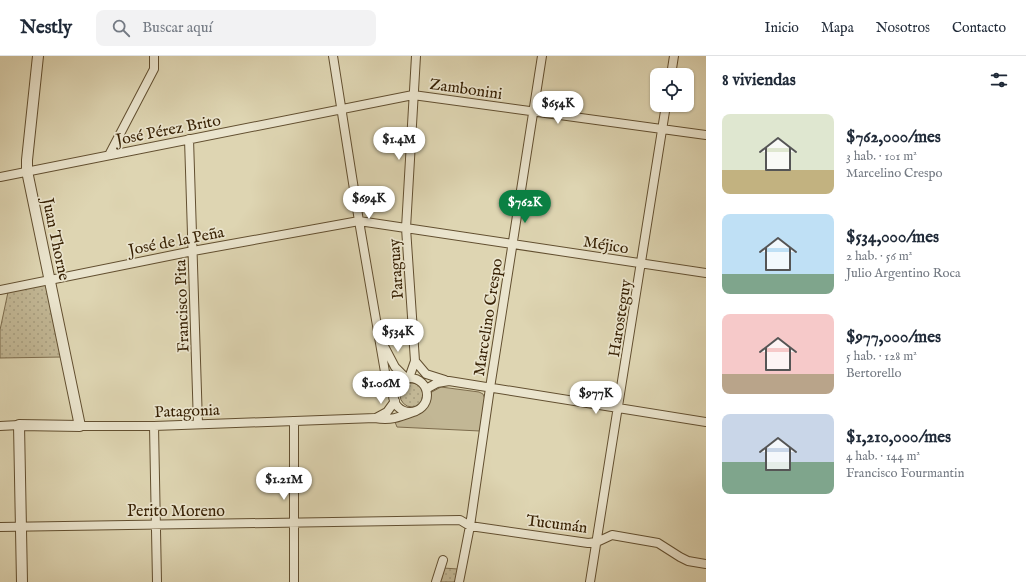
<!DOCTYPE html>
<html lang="es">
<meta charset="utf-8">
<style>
body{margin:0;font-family:"IM FELL English",serif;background:#f2f2f3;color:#1f2937;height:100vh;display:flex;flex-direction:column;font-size:15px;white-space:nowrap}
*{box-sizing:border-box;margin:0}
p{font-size:13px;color:#747a83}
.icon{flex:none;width:22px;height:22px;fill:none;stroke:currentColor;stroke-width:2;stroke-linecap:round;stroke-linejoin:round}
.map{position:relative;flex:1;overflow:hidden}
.sheet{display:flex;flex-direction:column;background:#fff;width:320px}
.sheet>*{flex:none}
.tools{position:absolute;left:650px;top:12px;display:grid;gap:8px}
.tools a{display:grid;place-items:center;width:44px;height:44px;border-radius:8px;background:#fff;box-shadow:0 1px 3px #0004;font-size:20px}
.price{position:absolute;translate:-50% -34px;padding:0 9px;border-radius:14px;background:#fff;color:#222;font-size:13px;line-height:26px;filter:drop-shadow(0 1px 2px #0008)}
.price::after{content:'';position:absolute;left:50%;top:24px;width:12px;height:9px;margin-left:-6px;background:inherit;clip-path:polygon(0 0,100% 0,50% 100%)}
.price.active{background:#0b8043;color:#fff}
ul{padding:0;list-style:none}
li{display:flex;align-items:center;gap:12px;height:100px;padding:0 16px}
li span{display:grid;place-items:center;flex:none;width:112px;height:80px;border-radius:8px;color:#555}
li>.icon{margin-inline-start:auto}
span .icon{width:48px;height:48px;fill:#fffc;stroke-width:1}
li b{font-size:17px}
h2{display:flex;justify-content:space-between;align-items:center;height:48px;padding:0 16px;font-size:17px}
header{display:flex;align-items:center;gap:24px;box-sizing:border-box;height:56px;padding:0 20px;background:#fff;border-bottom:1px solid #e0e1e3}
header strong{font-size:19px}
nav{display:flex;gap:22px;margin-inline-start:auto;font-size:14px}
.search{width:280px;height:36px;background:#f2f2f3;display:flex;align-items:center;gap:10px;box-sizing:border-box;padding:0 14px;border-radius:8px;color:#747a83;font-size:15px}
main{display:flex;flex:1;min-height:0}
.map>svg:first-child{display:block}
.grass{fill:#c2b795;stroke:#7d6c4d}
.park{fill:url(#park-dots);stroke:#7d6c4d}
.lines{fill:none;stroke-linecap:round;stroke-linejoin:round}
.minor-casing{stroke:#624f30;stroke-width:10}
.tertiary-casing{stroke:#624f30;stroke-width:12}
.minor{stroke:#eae4cd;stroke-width:8}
.tertiary{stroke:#eae4cd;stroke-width:10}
.labels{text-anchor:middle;stroke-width:3.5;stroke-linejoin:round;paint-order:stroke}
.street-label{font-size:16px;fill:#382205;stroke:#eae4cd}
</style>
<header>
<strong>Nestly</strong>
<div class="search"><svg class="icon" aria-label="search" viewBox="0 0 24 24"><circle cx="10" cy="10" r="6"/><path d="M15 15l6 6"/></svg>Buscar aquí</div>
<nav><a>Inicio</a><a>Mapa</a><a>Nosotros</a><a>Contacto</a></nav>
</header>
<main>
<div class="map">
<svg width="706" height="526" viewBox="0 0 706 526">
<defs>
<pattern id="park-dots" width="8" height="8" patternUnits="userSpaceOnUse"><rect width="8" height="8" fill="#c2b795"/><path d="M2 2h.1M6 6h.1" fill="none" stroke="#a79d7f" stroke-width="1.8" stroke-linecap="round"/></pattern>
</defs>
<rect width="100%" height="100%" fill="#ded5b2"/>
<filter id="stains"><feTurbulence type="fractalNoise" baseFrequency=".005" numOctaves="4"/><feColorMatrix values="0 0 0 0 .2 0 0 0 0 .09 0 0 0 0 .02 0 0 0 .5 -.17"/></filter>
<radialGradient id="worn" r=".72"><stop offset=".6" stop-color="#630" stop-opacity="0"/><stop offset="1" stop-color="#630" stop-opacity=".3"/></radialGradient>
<path class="grass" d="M441,331L479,336L483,338L485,343L480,375L397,371L395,366C409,360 430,356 430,337Z"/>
<path class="park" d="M42,229H46L63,301L0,302V274L8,236Z
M400 339a12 12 0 1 1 24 0a12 12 0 1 1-24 0Z
M443,512L458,513L456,526H439Z"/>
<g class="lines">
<defs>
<path id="minor" d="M333,0L359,165L385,316L394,342
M671,19L674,0
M189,83L198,368
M109,99L154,13V0
M0,121L413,39L706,79
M0,234L193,195L359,165L706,217
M384,290L395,311L407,323
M415,305L426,318L445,324
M409,322L415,305L406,172L416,0
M393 339a17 17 0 1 1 34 0a17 17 0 1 1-34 0Z
M426,333L437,327L449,325L706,366
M376,362L387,356L395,345
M294,365V526
M0,370L19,369
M80,370H154L375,362C391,365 400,361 416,355
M154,370L157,526
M0,471L460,464L470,470L588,487L597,486L612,479L658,487L680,501L688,505L706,508
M436,526L443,504
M459,526L470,470L490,332L542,0
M590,526L666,49"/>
<path id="tertiary" d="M22,526L19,369L80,370L27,115V104L38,0"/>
</defs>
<use href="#minor" class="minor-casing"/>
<use href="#tertiary" class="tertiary-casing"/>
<use href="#minor" class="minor"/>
<use href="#tertiary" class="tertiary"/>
</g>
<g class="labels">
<g class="street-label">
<text transform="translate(466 32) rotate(8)" y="6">Zambonini</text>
<text transform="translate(168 73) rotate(-11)" y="6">José Pérez Brito</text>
<text transform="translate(57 183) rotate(78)" y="6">Juan Thorne</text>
<text transform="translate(176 184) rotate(-11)" y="6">José de la Peña</text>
<text transform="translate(606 188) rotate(9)" y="6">Méjico</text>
<text transform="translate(395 213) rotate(-94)" y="6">Paraguay</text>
<text transform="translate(181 250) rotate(-92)" y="6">Francisco Pita</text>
<text transform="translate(487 261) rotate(-81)" y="6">Marcelino Crespo</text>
<text transform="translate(619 262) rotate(-81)" y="6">Harosteguy</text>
<text transform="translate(187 354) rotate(-2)" y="6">Patagonia</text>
<text x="176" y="460">Perito Moreno</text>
<text transform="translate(557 467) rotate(7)" y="6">Tucumán</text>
</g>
</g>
<rect width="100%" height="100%" filter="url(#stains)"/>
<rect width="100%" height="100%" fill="url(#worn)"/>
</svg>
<div class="tools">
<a><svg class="icon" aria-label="locate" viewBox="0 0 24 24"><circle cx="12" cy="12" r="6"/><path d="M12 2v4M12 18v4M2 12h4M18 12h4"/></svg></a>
</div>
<b class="price" style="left:558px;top:69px">$654K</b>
<b class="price" style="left:399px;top:105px">$1.4M</b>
<b class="price" style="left:369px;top:164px">$694K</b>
<b class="price active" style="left:525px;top:168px">$762K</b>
<b class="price" style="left:398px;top:297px">$534K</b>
<b class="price" style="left:381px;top:349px">$1.06M</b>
<b class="price" style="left:596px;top:359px">$977K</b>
<b class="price" style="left:284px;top:445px">$1.21M</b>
</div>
<section class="sheet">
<h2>8 viviendas<svg class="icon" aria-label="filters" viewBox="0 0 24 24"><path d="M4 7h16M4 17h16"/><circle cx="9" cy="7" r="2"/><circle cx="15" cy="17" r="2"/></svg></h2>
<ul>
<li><span style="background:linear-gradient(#dfe7d0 70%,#c2b280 0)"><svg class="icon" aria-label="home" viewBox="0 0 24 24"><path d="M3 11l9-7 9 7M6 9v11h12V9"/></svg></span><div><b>$762,000/mes</b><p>3 hab. · 101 m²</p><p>Marcelino Crespo</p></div></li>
<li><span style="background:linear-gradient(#bfe0f5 75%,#7fa58c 0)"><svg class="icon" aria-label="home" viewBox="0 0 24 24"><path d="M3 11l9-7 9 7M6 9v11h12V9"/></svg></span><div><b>$534,000/mes</b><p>2 hab. · 56 m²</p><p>Julio Argentino Roca</p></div></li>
<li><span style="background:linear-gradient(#f6c9c9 75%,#b9a48a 0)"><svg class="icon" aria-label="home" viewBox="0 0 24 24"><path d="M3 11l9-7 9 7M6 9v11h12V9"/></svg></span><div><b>$977,000/mes</b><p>5 hab. · 128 m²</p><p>Bertorello</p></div></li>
<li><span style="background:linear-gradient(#c9d6e8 60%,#7fa58c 0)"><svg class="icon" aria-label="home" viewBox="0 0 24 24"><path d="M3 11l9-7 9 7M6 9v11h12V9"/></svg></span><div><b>$1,210,000/mes</b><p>4 hab. · 144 m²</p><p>Francisco Fourmantin</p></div></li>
</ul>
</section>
</main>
